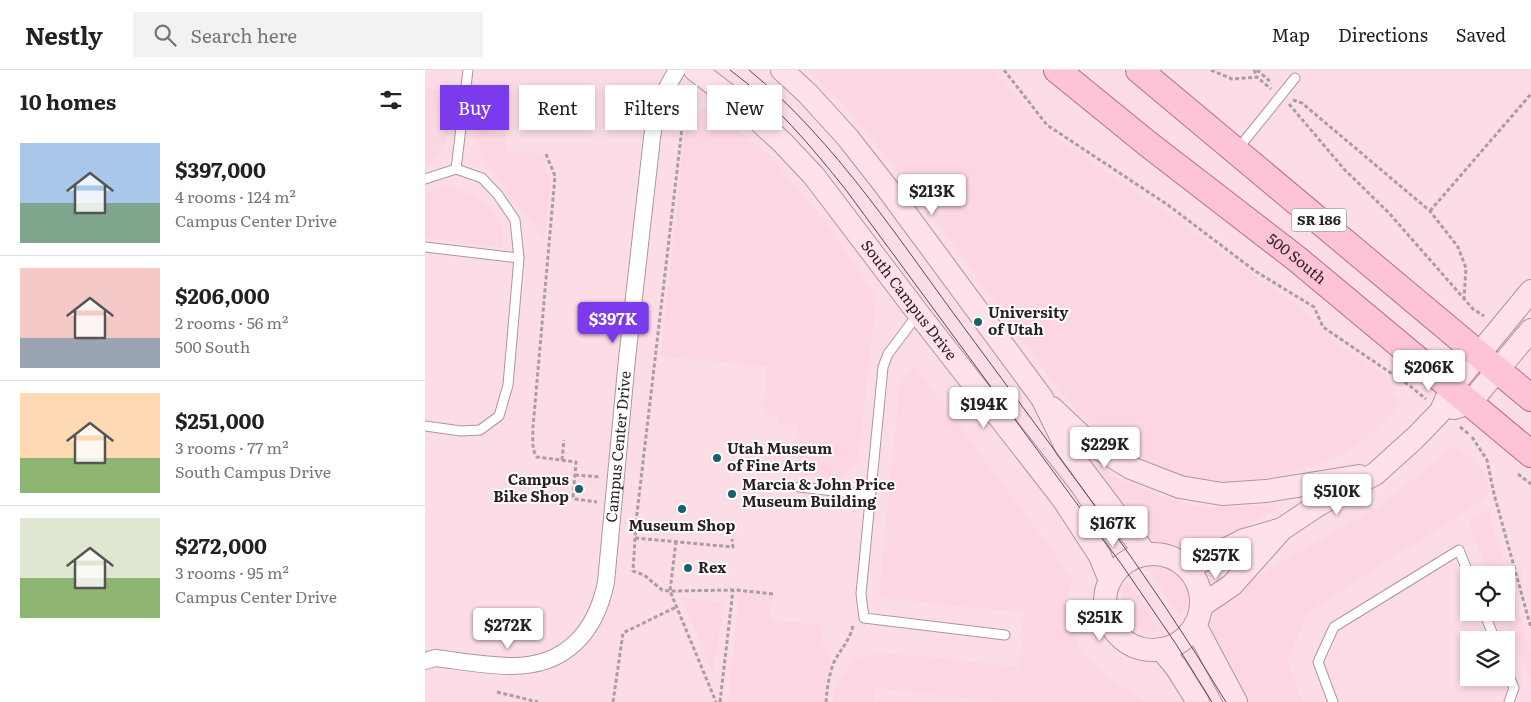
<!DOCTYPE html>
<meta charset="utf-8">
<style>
body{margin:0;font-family:Literata,serif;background:#f2f2f2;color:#222;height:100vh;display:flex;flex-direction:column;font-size:19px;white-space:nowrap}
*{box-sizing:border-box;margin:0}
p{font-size:16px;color:#767676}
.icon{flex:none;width:28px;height:28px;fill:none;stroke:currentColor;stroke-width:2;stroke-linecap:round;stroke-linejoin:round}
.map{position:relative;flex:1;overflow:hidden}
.panel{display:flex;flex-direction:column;background:#fff;width:425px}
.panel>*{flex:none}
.hud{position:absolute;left:15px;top:15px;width:475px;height:45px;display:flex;gap:10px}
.controls{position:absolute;left:1035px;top:496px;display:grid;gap:10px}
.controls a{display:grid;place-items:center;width:55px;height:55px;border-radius:0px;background:#fff;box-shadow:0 2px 8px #0003;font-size:25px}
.price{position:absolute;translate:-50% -42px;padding:0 11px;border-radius:5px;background:#fff;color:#222;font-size:16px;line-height:32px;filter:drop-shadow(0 1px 2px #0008)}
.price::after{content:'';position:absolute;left:50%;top:30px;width:15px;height:11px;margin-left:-8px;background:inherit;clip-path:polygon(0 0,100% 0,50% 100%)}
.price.on{background:#7c3aed;color:#fff}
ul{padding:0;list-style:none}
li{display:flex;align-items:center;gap:15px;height:125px;padding:0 20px}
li+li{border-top:1px solid #e0e0e0}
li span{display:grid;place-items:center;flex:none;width:140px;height:100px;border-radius:0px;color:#555}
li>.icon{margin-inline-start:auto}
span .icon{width:60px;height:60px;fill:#fffc;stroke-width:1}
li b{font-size:21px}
h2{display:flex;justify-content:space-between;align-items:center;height:60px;padding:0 20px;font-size:21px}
.chip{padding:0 18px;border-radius:0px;background:#fff;box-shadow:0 2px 8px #0003;font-size:18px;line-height:45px}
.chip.on{background:#7c3aed;color:#fff}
header{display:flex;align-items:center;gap:30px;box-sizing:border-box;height:70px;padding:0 25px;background:#fff;border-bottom:1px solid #e0e0e0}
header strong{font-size:24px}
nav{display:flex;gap:28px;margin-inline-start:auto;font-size:18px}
.search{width:350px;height:45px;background:#f2f2f2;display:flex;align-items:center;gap:12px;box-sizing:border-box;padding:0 18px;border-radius:0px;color:#767676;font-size:19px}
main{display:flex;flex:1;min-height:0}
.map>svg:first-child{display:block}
.built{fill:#fcdde5;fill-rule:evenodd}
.green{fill:#fcd6e0}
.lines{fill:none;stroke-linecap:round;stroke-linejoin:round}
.lane-casing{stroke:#b1959c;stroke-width:11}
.street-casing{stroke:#b1959c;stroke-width:18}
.secondary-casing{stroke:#b1959c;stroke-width:24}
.primary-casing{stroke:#b47084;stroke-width:28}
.path{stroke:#aa9ea1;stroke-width:3;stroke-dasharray:4 2.5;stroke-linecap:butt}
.lane{stroke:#fff;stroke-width:9}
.street{stroke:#fff;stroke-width:16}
.secondary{stroke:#ffe1ea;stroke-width:22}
.primary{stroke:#fec3d5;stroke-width:26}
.tram{stroke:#574c4f;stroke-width:1}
.poi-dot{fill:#15616d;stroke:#fff;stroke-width:2}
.labels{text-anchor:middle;stroke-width:4;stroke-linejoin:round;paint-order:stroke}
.shield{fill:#fff;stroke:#6a6264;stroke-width:1}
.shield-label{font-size:14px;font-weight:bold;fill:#2a1f22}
.street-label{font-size:15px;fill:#2a1f22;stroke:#fff}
.poi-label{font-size:15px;font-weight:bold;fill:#2a1f22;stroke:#fff;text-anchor:start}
</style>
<header>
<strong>Nestly</strong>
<div class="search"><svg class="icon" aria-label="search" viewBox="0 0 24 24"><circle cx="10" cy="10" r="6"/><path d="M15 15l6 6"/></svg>Search here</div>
<nav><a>Map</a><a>Directions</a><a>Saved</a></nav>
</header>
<main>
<section class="panel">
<h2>10 homes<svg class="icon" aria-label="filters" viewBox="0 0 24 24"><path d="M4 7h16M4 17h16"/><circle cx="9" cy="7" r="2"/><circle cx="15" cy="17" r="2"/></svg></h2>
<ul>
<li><span style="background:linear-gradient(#a9c7e8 60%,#7fa58c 0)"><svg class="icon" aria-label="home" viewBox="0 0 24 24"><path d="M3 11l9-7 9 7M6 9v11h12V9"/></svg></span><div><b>$397,000</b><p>4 rooms · 124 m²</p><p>Campus Center Drive</p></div></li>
<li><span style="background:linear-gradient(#f6c9c9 70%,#9aa5b1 0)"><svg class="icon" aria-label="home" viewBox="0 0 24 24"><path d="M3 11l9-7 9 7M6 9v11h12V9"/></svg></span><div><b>$206,000</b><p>2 rooms · 56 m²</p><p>500 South</p></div></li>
<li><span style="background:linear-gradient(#ffd9b3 65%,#8fb573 0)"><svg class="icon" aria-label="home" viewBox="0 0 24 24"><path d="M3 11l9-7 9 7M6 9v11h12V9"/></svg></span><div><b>$251,000</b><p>3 rooms · 77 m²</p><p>South Campus Drive</p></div></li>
<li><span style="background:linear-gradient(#dfe7d0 60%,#8fb573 0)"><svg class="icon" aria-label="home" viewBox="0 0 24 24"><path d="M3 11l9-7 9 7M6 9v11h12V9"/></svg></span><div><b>$272,000</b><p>3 rooms · 95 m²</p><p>Campus Center Drive</p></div></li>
</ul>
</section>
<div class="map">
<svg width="1106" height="632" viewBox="0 0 1106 632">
<rect width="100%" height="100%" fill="#fbeff2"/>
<path class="built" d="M0,0H1106V632H0ZM1044,505H1081V542H1044ZM1044,570H1081V608H1044Z"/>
<path class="green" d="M382,0H569C591,22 607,48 631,68L797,181L834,209L874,236L912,274L961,305L968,322L976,333L940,370L915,386L856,405L816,412L780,411L739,400L711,387L673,363L632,318L527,173L465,91L408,23Z
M0,19L11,20L7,66L20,67L23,69L13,86L0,99Z
M67,25L64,62L81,64L80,81L118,84L119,96L126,105L119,168L67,102L60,91L51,69V26Z
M278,37L294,44L345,86L400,151L451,227L433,389L420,405L409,409L372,405L373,355L352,353V346L338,344L342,296L236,286L260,60Z
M25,117C45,122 70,135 76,157C78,164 78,171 78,177L0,168V125L10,119Z
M490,297L612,459L647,510L640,546L658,584L688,611L722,632H583L449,618L448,632H408L411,613L428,592L453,582L594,597L599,542L454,528L475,315L483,301Z
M651,376L691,408L738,427L779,438L858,435L781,480H763L741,475L720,467Z
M1030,376C1041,384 1065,402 1063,418C1063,421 1060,426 1059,429L883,542L862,592L877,632H823L784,558V545L792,529L956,435Z
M1063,441L1106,584V610L1079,543L1081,542V505H1064L1043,450Z
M728,496C756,499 771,522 756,547L721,497Z
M702,511L732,555L731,556L734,561C706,568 686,534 702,511Z
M314,522L348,525L345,550L396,555V572L406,588L400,617L399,632H303Z
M257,528L299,533L288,603Z"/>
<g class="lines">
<defs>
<path id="lane" d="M812,80L870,8
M31,99L43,0
M0,109L31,99L57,108L73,125L90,150L94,188L0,177
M493,244L463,284L458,297L436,524L439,548L580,565
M0,356L36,361L55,360L74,346L83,315L94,188
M374,417L445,425
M1059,542L1070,570
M1081,598L1089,618L1084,632
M908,632L893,592L909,557L1034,480L1044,505"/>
<g id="street">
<path id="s1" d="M0,591L10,588C35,591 62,596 87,596C141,596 171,562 181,512L202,289L227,68C231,37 236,27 252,0"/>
</g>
<g id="secondary">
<path id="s2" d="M270,0L321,39L357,72L389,106L493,243L638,429L675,486L685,511"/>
<path d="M357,0L383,24L423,68L459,114L617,328L642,379L721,484"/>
<path d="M627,338L663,372L706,398L755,417L797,424L841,421L934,406"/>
<path d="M1029,338L1045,333L1106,260"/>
<circle cx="728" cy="532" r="48"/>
<path d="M763,498L819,470L857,459"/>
<path d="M776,536L807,515L857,459L893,435L950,404L991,367L1016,341L1026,318L1106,221"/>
<path d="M770,555L811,632"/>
<path d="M736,579L751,597L773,632"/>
</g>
<g id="primary">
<path id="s3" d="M632,0L723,74L872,189L1106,384"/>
<path d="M714,0L1106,328"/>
</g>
</defs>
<use href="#lane" class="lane-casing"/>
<use href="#street" class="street-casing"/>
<use href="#secondary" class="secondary-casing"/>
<use href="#primary" class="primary-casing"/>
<path class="path" d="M579,0L622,55L743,135L830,201L889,237L898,257L985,316L1001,329
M786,0L807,9L832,7L846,19
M829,0L832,7
M832,0L847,13
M271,25C265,35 262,48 257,58L211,452L208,501L219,505L237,520L245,521L311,520L349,524
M868,30L877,33L1005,141L1033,177L1041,198L1039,229
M864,34L919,99L964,143L1048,239L1059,246
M121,84L130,106L108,357C108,367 106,379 112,387L151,392L148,427L150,429L172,432
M1005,141L1106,24
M1035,357L1045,365
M1047,367L1062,390L1069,424L1106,558
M137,390L139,370
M1093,404L1106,414
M150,405L176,407
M210,468L308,477L307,469
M251,471L245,521L291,632
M72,622L113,632
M188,632L198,563L251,537
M295,632L308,520
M401,632C402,619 404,604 409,592C416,578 423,574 428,556"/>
<use href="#lane" class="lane"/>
<use href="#street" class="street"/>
<use href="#secondary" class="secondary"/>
<use href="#primary" class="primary"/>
<path class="tram" d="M305,0C350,33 386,76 421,120L697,495L751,574L787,632
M324,0C411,71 476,173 543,263C632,384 723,503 801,632"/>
</g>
<g class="poi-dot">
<circle cx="553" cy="252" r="5"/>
<circle cx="292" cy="388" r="5"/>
<circle cx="154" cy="419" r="5"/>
<circle cx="307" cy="424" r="5"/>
<circle cx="257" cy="439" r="5"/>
<circle cx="263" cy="498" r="5"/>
</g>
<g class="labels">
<rect class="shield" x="866.5" y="138.5" width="55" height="23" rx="4"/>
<g class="shield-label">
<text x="894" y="155">SR 186</text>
</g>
<g class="street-label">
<text dy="5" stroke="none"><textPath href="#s3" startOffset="305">500 South</textPath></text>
<text dy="5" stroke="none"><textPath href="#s2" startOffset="316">South Campus Drive</textPath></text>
<text dy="5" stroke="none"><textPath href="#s1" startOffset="362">Campus Center Drive</textPath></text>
</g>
<g class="poi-label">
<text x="563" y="248">University<tspan x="563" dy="17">of Utah</tspan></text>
<text x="302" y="384">Utah Museum<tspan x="302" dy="17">of Fine Arts</tspan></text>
<text x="144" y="415" text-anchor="end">Campus<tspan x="144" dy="17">Bike Shop</tspan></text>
<text x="317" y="420">Marcia &amp; John Price<tspan x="317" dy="17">Museum Building</tspan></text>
<text x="257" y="461" text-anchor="middle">Museum Shop</text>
<text x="273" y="503">Rex</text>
</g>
</g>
</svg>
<div class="controls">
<a><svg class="icon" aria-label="locate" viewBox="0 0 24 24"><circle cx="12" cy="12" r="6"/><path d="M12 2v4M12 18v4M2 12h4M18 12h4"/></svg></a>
<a><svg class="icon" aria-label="layers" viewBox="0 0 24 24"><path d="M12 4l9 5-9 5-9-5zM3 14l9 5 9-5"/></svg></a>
</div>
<b class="price" style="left:507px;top:146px">$213K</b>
<b class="price on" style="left:188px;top:274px">$397K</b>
<b class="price" style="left:1004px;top:322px">$206K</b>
<b class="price" style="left:559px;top:359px">$194K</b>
<b class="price" style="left:680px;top:399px">$229K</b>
<b class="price" style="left:912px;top:446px">$510K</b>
<b class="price" style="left:688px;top:478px">$167K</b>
<b class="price" style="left:791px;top:510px">$257K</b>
<b class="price" style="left:675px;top:572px">$251K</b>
<b class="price" style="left:83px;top:580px">$272K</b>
<div class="hud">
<a class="chip on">Buy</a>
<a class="chip">Rent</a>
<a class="chip">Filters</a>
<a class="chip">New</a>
</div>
</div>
</main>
